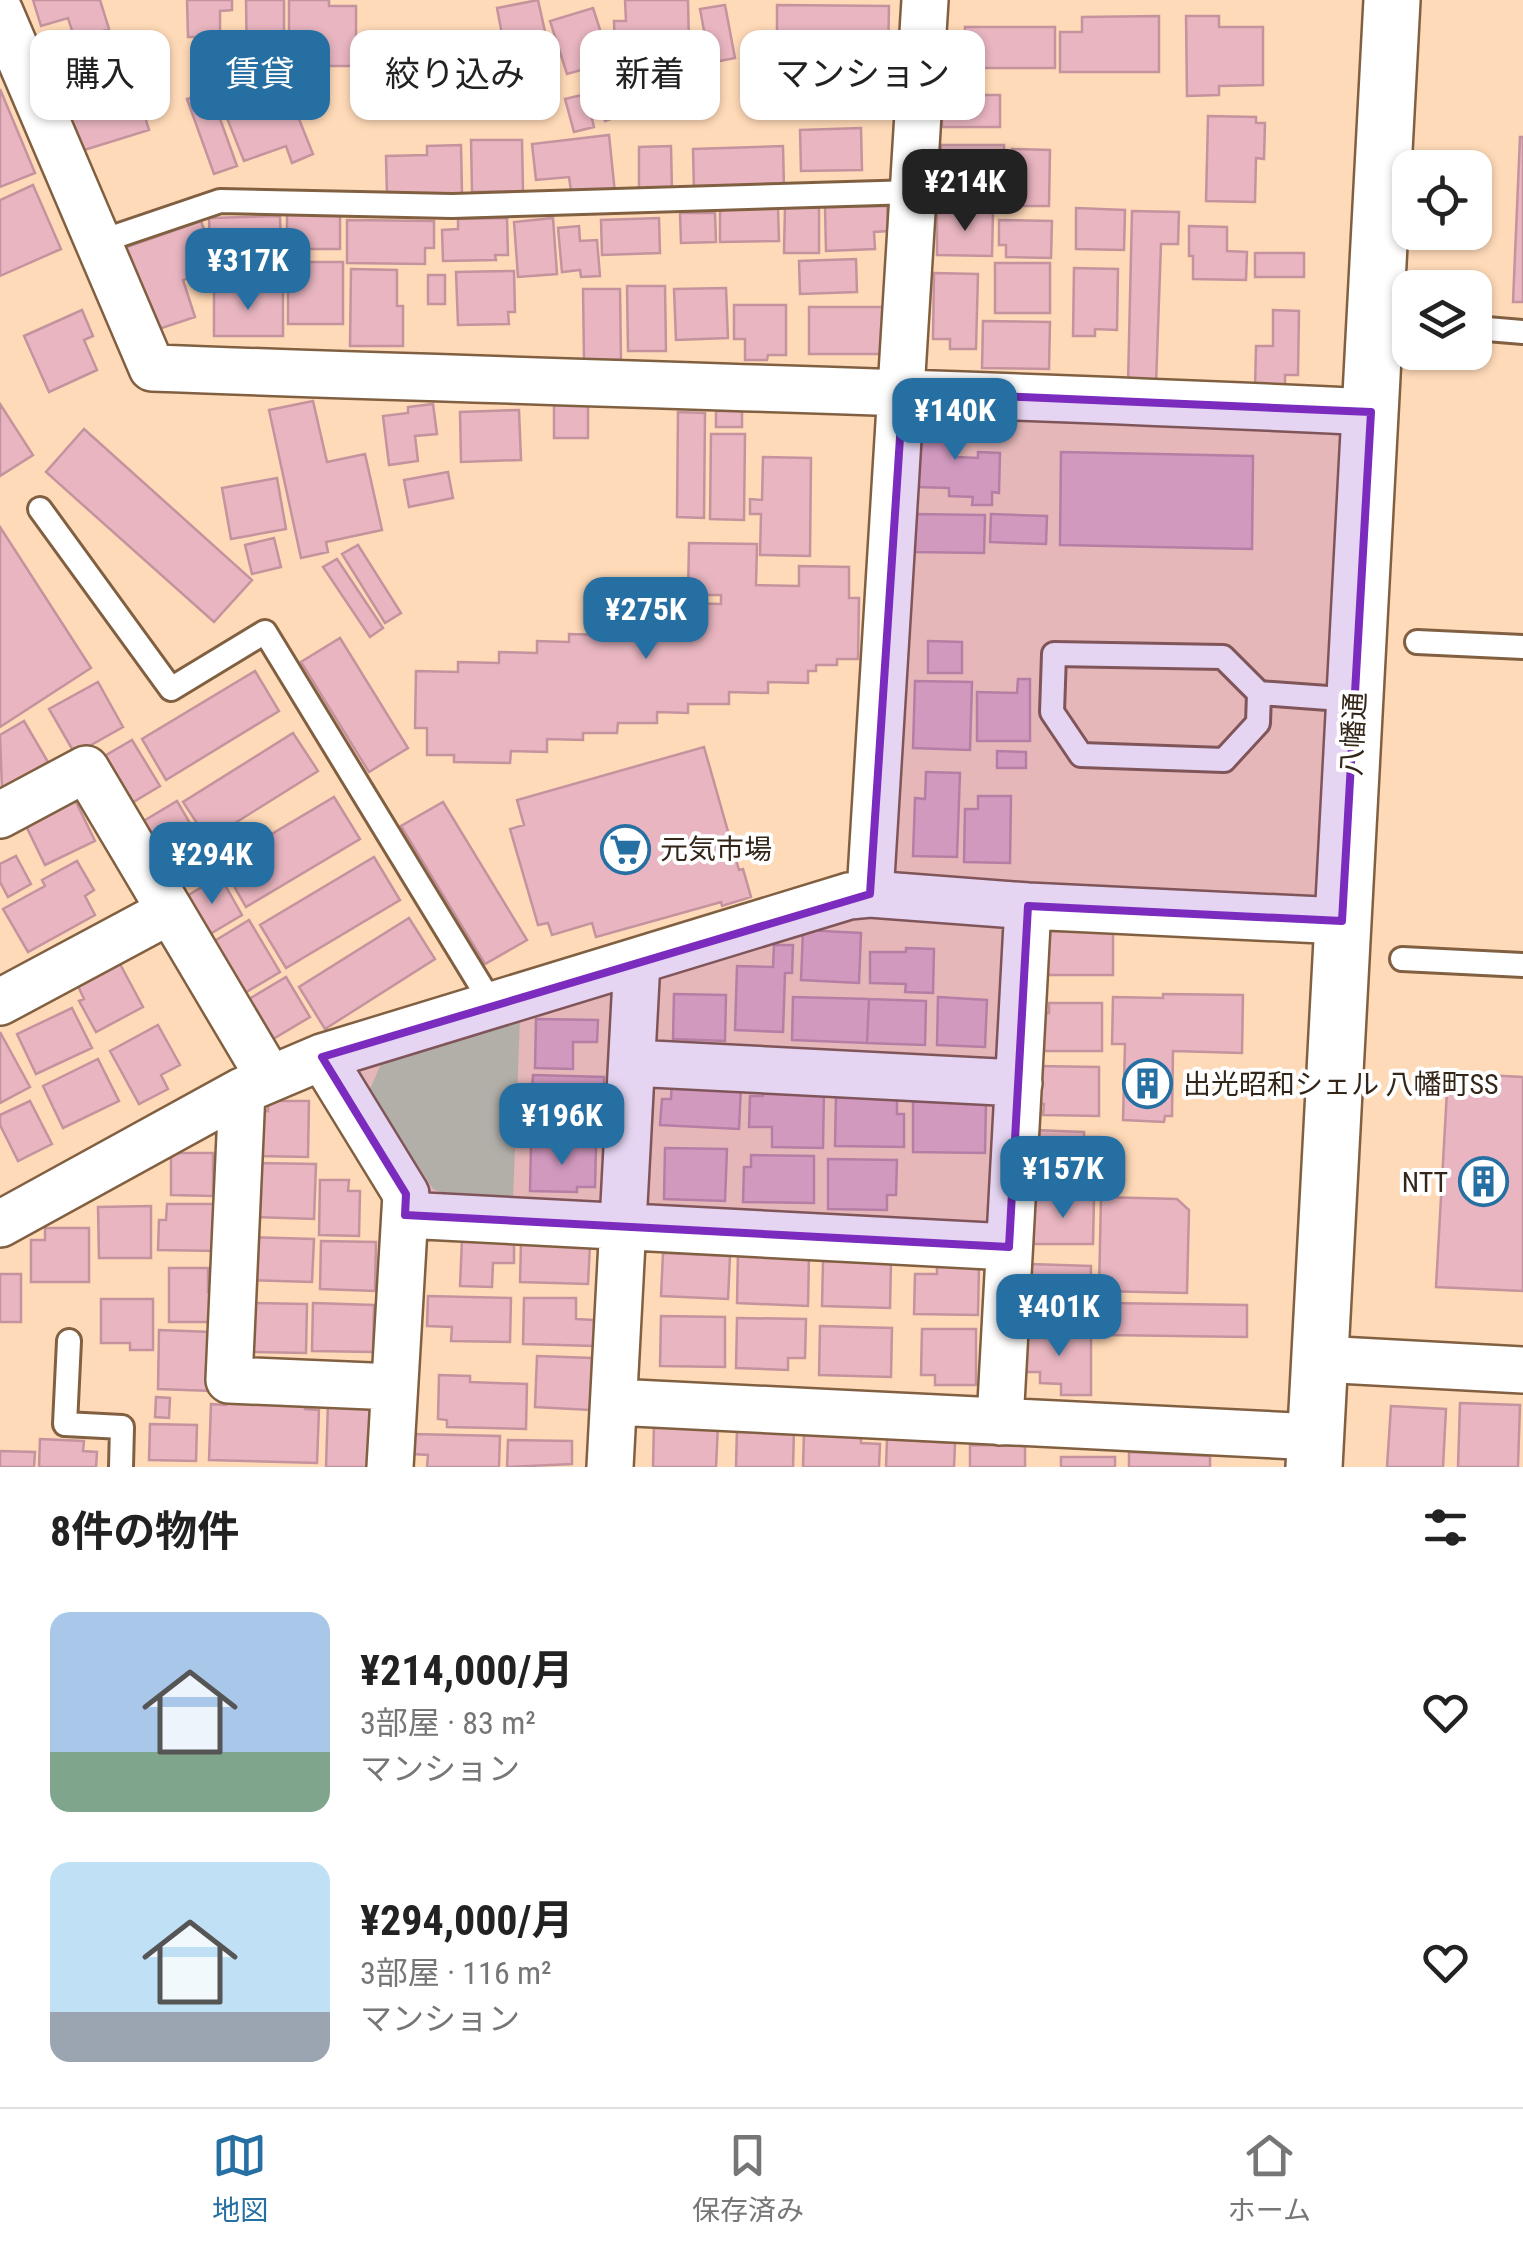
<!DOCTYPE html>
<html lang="ja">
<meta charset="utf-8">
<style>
body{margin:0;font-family:"Roboto Condensed","Noto Sans JP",sans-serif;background:#f2f2f2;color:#222;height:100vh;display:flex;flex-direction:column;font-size:38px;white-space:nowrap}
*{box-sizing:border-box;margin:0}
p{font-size:32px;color:#767676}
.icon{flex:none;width:55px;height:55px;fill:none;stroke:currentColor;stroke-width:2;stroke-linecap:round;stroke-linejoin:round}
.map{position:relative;height:1467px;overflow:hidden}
.panel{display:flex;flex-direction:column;background:#fff;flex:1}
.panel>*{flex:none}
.guide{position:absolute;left:30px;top:30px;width:1000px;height:90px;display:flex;gap:20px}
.controls{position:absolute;left:1392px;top:150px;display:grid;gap:20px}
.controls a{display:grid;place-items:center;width:100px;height:100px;border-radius:20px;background:#fff;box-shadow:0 2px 8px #0004;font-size:50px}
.price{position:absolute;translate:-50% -85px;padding:0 22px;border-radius:20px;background:#266fa3;color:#fff;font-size:32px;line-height:65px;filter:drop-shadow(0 2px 5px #0008)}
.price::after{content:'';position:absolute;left:50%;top:60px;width:30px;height:22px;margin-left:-15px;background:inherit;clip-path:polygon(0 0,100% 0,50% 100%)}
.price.active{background:#222;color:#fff}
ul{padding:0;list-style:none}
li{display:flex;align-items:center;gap:30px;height:250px;padding:0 50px}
li span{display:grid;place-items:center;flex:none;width:280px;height:200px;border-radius:20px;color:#555}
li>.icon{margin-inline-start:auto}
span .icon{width:120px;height:120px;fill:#fffc;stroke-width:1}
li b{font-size:42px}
h2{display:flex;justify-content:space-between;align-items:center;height:120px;padding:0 50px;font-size:42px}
.pill{padding:0 35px;border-radius:20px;background:#fff;box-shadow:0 2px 8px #0004;font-size:35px;line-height:90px}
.pill.active{background:#266fa3;color:#fff}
.dock{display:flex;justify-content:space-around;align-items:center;height:140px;border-top:2px solid #e0e0e0;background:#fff;font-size:28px;color:#767676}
.dock a{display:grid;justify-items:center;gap:5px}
.dock .active{color:#266fa3}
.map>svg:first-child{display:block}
.green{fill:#c0d0a4}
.building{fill:#e8b5c0;stroke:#c4939e;stroke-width:2.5}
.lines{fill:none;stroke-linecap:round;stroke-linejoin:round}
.service-casing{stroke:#816042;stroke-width:28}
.minor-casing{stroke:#816042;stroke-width:50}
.tertiary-casing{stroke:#816042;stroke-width:60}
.service{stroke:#fff;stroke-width:22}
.minor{stroke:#fff;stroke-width:45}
.tertiary{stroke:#fff;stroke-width:55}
.marked{fill:#7b2cbf;fill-opacity:0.2;stroke:#7b2cbf;stroke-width:8;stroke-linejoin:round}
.labels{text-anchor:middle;stroke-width:8;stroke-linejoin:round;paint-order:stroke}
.street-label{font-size:28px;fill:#342619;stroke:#fff}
.poi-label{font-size:28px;fill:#342619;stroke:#fff;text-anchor:start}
</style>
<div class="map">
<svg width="1523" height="1467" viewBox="0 0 1523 1467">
<rect width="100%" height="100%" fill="#ffdab8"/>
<path class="green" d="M520,1019L513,1200L455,1198L433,1189L369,1091L381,1064Z"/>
<path class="building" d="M33,0H100L109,29L75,40L68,18L41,26Z
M187,0H232V10L220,11V37H188Z
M246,0H284V71L247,72Z
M289,0H329V6H356V66H289Z
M538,0L546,36L504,45L497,8Z
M625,0H688L689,45L663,46V57L642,58V51L615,52L614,21H626Z
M725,5L735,58L710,63L700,9Z
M777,5L889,6L888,58L777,57Z
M593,8L613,70L591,77L588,68L567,74L550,21Z
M1159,16V72H1060V32H1082V17Z
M1186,16H1219V27H1263V85L1219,86V95L1187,96Z
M965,27H1055V68H974L975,95H1000V127H942V57H965Z
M115,52L125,82L71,100L61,70Z
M693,52L701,73L691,77L696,90L605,121L593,86Z
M819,76L892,77V117L819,116Z
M283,79L313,154L292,163L286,146L244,161L221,103Z
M136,87L149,130L78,152L65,109Z
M0,89L35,173L0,187Z
M210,91L237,166L214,174L187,99Z
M586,94L594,127L574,132L565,99Z
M1208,116L1256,117V123H1265L1264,159L1256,158L1255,202L1206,201Z
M861,128L862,170L801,171L800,130Z
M609,135L615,193L572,198L569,177L536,180L532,144Z
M1520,137H1523V302H1513Z
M471,140H522L523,191L472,192Z
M461,145L462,193L387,196L386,156L427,155V146Z
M941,145H1004V188H941Z
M671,146L672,191H639V147Z
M783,146L784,188L694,191L693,149Z
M1012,149L1050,150L1049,206H1011Z
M33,185L61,249L0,276V200Z
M887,206L888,231L874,232L875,249L826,251L825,207Z
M785,207L819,208V253H784Z
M778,208L779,241L720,242V210Z
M1076,208L1125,210L1124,250L1076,249Z
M937,211L993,213L992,256L937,255Z
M1132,211L1179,212L1178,244H1161L1156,385L1128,384Z
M680,213H715L716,242L681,243Z
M287,214H340V249H287Z
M280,216L282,284L211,286L209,218Z
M507,218L508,255H495L496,260L443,261L442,230L458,229V219Z
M553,218L557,274L518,277L514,222Z
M659,218L660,253L602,255L601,220Z
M347,220L434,221V248H425V264L347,263Z
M999,220L1052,221L1051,258L1006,257V245H999Z
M201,221L205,232L206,272L183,280L195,317L153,331L124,248Z
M579,226L580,241L597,240L600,276L581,277L580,270L562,272L558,228Z
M1189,226L1227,227V251L1247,252L1246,280L1193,279V256H1189Z
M1255,253H1304V277H1255Z
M856,259L857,292L800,294L799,261Z
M288,262H343V324H288Z
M995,263H1050V313H995Z
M1074,268L1118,269L1117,330L1095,329V336H1073Z
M351,269L397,270V306H403V346H350Z
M514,271L515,312H508L509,324L458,325L456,272Z
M934,273L978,274L976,349H950V339H933Z
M428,275H445V304H428Z
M627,286H665L666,351H628Z
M726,288L728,338L676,340L674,289Z
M583,289H620L621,360H584Z
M214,290H283V336H214Z
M734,305H786V355H768L767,360H745V339H734Z
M809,307H883V354H809Z
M82,310L93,336L84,340L97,370L49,392L24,336Z
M1273,310L1299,311L1298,375H1285V389H1255L1256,346H1273Z
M983,321L1050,322L1049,369L982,368Z
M313,401L327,462L365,454L382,530L326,542L328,552L301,558L269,410Z
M0,404L33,455L0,476Z
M433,404L437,434L415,436L418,461L389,465L383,416L408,413V407Z
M554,405H588V438H554Z
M519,410L521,460L461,462L460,412Z
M716,411H742V427H716Z
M678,412L705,413L704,518L677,517Z
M918,420L967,421V439H956V457L978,458V452L1000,453L999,493L992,492V505H972L973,497L949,496V488L917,487Z
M84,429L252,580L214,622L46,472Z
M711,434H745L744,520L710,519Z
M1061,452L1253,456L1252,549L1060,545Z
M763,457L811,458L810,556L760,555L761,514H750V499L762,500Z
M448,472L453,498L409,507L404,480Z
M277,478L286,529L231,539L222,488Z
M915,514L985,515L984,553L914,552Z
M991,514L1047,516L1046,544L990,542Z
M0,527L91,668L0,727Z
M274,538L281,567L252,574L245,545Z
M689,543L757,544L756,585L799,586V566L849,567V598H859L858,659H837V665H816V671H808V683L768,682V693L729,692V704H688V713L657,712V723H618L617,733H583V740L547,739V752L511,751L510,763L454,762V755H427V728H415L416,671L458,672V662L499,663V652L537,653V641L569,642V634L606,635V624H622V635H643V614L678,615V603L721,604V595H688Z
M358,545L401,613L385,623L342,554Z
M337,559L383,628L370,637L323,567Z
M340,638L408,748L369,772L301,662Z
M928,641L962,642V673H928Z
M255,671L279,711L166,780L142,739Z
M1018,679H1030V741H977V692L1017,693Z
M915,681L972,682L970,750L913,748Z
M98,682L123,727L75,754L49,709Z
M24,721L48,762L2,789L0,735Z
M293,733L318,771L208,840L183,802Z
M132,740L160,786L125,807L96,761Z
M704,747L739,870L743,869L751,897L722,906L721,902L596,937L592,923L552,935L548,923L538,925L510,829L524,825L517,800Z
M997,751L1026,752V768H997Z
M926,772L960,773L957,857L913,856L915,798L925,799Z
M978,796H1011L1010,863L964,862L965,809H978Z
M334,797L360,839L246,907L221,864Z
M75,800L95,841L45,865L25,824Z
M177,801L205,849L171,869L142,822Z
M443,802L527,940L485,964L401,826Z
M16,856L31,884L8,897L0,882V864Z
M374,857L400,900L286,968L260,925Z
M77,861L94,890L85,896L95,915L28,952L3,909L45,886L42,880Z
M220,876L242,915L205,937L182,899Z
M409,918L435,959L325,1029L299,987Z
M249,920L280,972L243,994L213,942Z
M803,930L861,933L859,983L801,980Z
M1046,931L1113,932V975H1045Z
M774,945H793L792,973H785L783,1032L735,1030L737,966L773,967Z
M906,948L934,949L933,993L905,992L906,984L870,983V952H906Z
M120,964L143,1007L96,1032L79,1001L84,999L78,986Z
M286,977L310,1017L268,1042L244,1002Z
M674,994L726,995L725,1041L673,1039Z
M1163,994L1243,995L1242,1053L1173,1051L1172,1116H1165L1164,1122L1123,1120L1125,1044H1112L1113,997L1163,998Z
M793,997L869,999L867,1043L792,1040Z
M938,997L987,1000L985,1047L937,1045Z
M869,999L926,1001L925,1045L867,1043Z
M1049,1003H1102V1051H1039V1013H1049Z
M72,1008L92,1048L36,1074L17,1034Z
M536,1019L598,1020L597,1042H573V1069L535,1068Z
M158,1025L180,1065L161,1075L168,1089L139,1104L110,1051Z
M0,1032L30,1087L0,1103Z
M98,1059L119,1101L63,1128L43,1086Z
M1036,1066L1099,1067V1116L1043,1115L1044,1104H1036Z
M1448,1073L1523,1077V1291L1436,1287Z
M533,1075L604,1077L603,1119L588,1118L587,1131L530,1128Z
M672,1082L741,1085L739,1129L660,1125L662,1099H671Z
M763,1087H824L823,1148L772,1147V1127H749L750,1096H763Z
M836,1094L897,1096V1114H904V1147L835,1146Z
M30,1101L52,1144L18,1161L0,1125V1115Z
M268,1101H309L308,1157L257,1156L258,1110L268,1111Z
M913,1101L986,1102L985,1153L913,1152Z
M1035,1130L1084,1132V1137H1100V1186L1034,1185Z
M531,1145L596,1146L595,1187H577V1192L530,1191Z
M665,1148L727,1149L725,1201L664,1199Z
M171,1153H213V1196L171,1195Z
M751,1155L814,1156V1203L743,1202L744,1167H751Z
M828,1159L897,1160L896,1195H887V1210L828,1209Z
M256,1163L316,1164L314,1219L254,1217Z
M320,1180H349L348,1191H360L359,1236L319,1235Z
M1101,1197L1177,1199L1189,1210L1187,1293L1099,1291Z
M1033,1198H1094L1093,1244H1033Z
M167,1204H217V1251L158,1250L159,1220H166Z
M151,1206V1258H99L98,1207Z
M45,1228H89V1282H31V1240H45Z
M247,1237L314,1239L312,1282L246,1280Z
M462,1239L514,1241V1263H493L492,1287L460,1286Z
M321,1241L376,1242L375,1291L320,1289Z
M521,1243L590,1245L588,1284L520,1282Z
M738,1252L809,1255L808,1306L737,1303Z
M663,1253L730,1256L728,1299L661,1296Z
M823,1261L891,1263L890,1308L822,1306Z
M1030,1264L1091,1266L1090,1312L1029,1311Z
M937,1265H979L978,1315L914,1314L915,1274H937Z
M169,1268H208V1292H213V1322H169Z
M0,1274H21V1322H0Z
M428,1296L511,1298L510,1342L451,1341L452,1327L427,1326Z
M524,1298H576V1319L594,1320V1346L523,1344Z
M101,1299H153V1350H130V1343H101Z
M249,1303L307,1304L306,1353L248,1352Z
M313,1303L374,1305L373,1352L312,1351Z
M1107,1303L1247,1305V1337L1106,1335Z
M661,1316L725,1317V1367L660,1366Z
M737,1318L806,1319L805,1358H788V1370L736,1368Z
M820,1326L892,1328L891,1377L819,1375Z
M922,1329H976V1385H935V1375H921Z
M159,1330L211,1332V1391L158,1389Z
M1020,1332H1091V1395H1061V1384L1040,1383V1372H1019Z
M537,1356L592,1358L590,1410L535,1407Z
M439,1375L470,1376V1382L527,1384L526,1429L447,1427V1420L438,1419Z
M226,1395L306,1398L305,1409L319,1410L317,1463L209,1460L211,1404L226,1405Z
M156,1397L170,1398L169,1418L155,1417Z
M328,1401L371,1403L369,1467H326Z
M1460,1403L1520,1405L1518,1467H1458Z
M1391,1406L1446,1409L1443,1467H1387Z
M654,1423L718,1425L716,1467H653Z
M150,1424L197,1425L196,1461L149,1460Z
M737,1428L794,1429L793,1467H736Z
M804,1432L861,1434V1443L880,1444L879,1467H803Z
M413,1434L500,1436L499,1467H427L428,1455L413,1454Z
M40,1439L84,1441L83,1451L97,1452L96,1467H39Z
M887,1439L955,1443L954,1467H886Z
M508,1440L572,1441V1464L507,1467Z
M970,1445L1025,1446V1467H970Z
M0,1451L35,1452L34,1467H0Z
M1129,1452L1210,1456V1467H1129Z
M1061,1457H1115V1467H1061Z"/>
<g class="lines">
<defs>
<path id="service" d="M99,242L220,201L452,206L914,192
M1475,328L1523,332
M40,509L171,689L265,632L492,1004
M1417,642L1523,647
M1259,693L1258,723L1224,760L1081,755L1052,712L1054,654L1223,657L1259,693L1355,700
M1402,959L1523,965
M69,1341L65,1424L122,1427L121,1467"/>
<path id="minor" d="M0,12L152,368C558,383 965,392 1371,412
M0,815L86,769L270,1079
M870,894L925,0
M0,1002L168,912
M322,1057L406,1194L390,1467
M632,1063L1019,1083
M242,1091L229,1380L394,1387
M405,1215L1009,1247
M0,1224L242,1091L322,1057L849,896L870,894L1028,906L1342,921
M1320,1359L1523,1370
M614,1402L1316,1437
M1000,1422L1028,906
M610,1467L637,961"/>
<path id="tertiary" d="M1314,1467L1392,0"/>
</defs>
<use href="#service" class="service-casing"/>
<use href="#minor" class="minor-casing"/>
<use href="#tertiary" class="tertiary-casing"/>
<use href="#service" class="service"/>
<use href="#minor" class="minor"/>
<use href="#tertiary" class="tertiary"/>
</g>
<path class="marked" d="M903,392L1371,412L1342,921L1028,906L1009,1247L405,1215L406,1194L322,1057L870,894Z"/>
<defs>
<symbol id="supermarket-ring" viewBox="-11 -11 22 22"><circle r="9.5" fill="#fff" stroke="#266fa3" stroke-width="1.5"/><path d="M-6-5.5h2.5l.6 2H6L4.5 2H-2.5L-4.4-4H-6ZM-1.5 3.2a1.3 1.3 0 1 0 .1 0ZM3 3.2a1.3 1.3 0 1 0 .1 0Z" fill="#266fa3"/></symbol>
<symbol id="building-ring" viewBox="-11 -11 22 22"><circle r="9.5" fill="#fff" stroke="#266fa3" stroke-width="1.5"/><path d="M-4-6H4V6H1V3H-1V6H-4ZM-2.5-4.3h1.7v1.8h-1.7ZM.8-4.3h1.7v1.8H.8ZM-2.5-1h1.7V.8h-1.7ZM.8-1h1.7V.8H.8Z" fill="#266fa3"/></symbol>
</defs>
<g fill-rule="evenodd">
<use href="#supermarket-ring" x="598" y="822" width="55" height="55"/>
<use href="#building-ring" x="1120" y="1056" width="55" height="55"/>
<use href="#building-ring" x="1456" y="1154" width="55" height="55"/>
</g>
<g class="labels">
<g class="street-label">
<text transform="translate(1353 734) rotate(-87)" y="10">八幡通</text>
</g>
<g class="poi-label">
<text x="660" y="859">元気市場</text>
<text x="1183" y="1094">出光昭和シェル 八幡町SS</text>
<text x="1448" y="1192" text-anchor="end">NTT</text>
</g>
</g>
</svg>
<div class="controls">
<a><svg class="icon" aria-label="locate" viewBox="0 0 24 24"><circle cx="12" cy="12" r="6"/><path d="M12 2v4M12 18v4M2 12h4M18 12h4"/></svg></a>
<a><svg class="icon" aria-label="layers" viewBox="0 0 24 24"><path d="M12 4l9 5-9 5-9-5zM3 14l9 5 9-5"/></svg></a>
</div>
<b class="price active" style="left:965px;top:234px">¥214K</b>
<b class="price" style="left:248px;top:313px">¥317K</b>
<b class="price" style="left:955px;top:463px">¥140K</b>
<b class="price" style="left:646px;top:662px">¥275K</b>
<b class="price" style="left:212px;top:907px">¥294K</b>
<b class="price" style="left:562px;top:1168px">¥196K</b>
<b class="price" style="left:1063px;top:1221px">¥157K</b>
<b class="price" style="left:1059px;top:1359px">¥401K</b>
<div class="guide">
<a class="pill">購入</a>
<a class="pill active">賃貸</a>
<a class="pill">絞り込み</a>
<a class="pill">新着</a>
<a class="pill">マンション</a>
</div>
</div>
<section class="panel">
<h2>8件の物件<svg class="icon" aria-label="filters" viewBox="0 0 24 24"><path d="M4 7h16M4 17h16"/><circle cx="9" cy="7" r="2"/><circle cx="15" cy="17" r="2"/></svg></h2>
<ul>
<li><span style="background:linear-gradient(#a9c7e8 70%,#7fa58c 0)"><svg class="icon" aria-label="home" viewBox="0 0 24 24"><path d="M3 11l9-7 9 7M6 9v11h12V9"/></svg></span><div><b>¥214,000/月</b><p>3部屋 · 83 m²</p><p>マンション</p></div><svg class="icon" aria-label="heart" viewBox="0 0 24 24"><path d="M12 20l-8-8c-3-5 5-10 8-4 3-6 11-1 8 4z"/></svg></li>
<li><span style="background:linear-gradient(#bfe0f5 75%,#9aa5b1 0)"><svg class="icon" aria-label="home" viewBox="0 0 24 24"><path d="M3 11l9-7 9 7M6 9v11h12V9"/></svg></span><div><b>¥294,000/月</b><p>3部屋 · 116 m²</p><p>マンション</p></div><svg class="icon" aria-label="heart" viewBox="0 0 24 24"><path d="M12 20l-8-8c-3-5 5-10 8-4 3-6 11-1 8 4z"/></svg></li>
</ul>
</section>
<nav class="dock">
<a class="active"><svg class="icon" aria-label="map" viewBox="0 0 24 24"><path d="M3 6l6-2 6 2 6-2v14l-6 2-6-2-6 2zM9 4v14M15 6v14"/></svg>地図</a>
<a><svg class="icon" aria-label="saved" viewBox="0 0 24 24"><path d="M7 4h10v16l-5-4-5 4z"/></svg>保存済み</a>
<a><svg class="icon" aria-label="home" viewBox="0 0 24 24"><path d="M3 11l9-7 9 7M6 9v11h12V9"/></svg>ホーム</a>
</nav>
